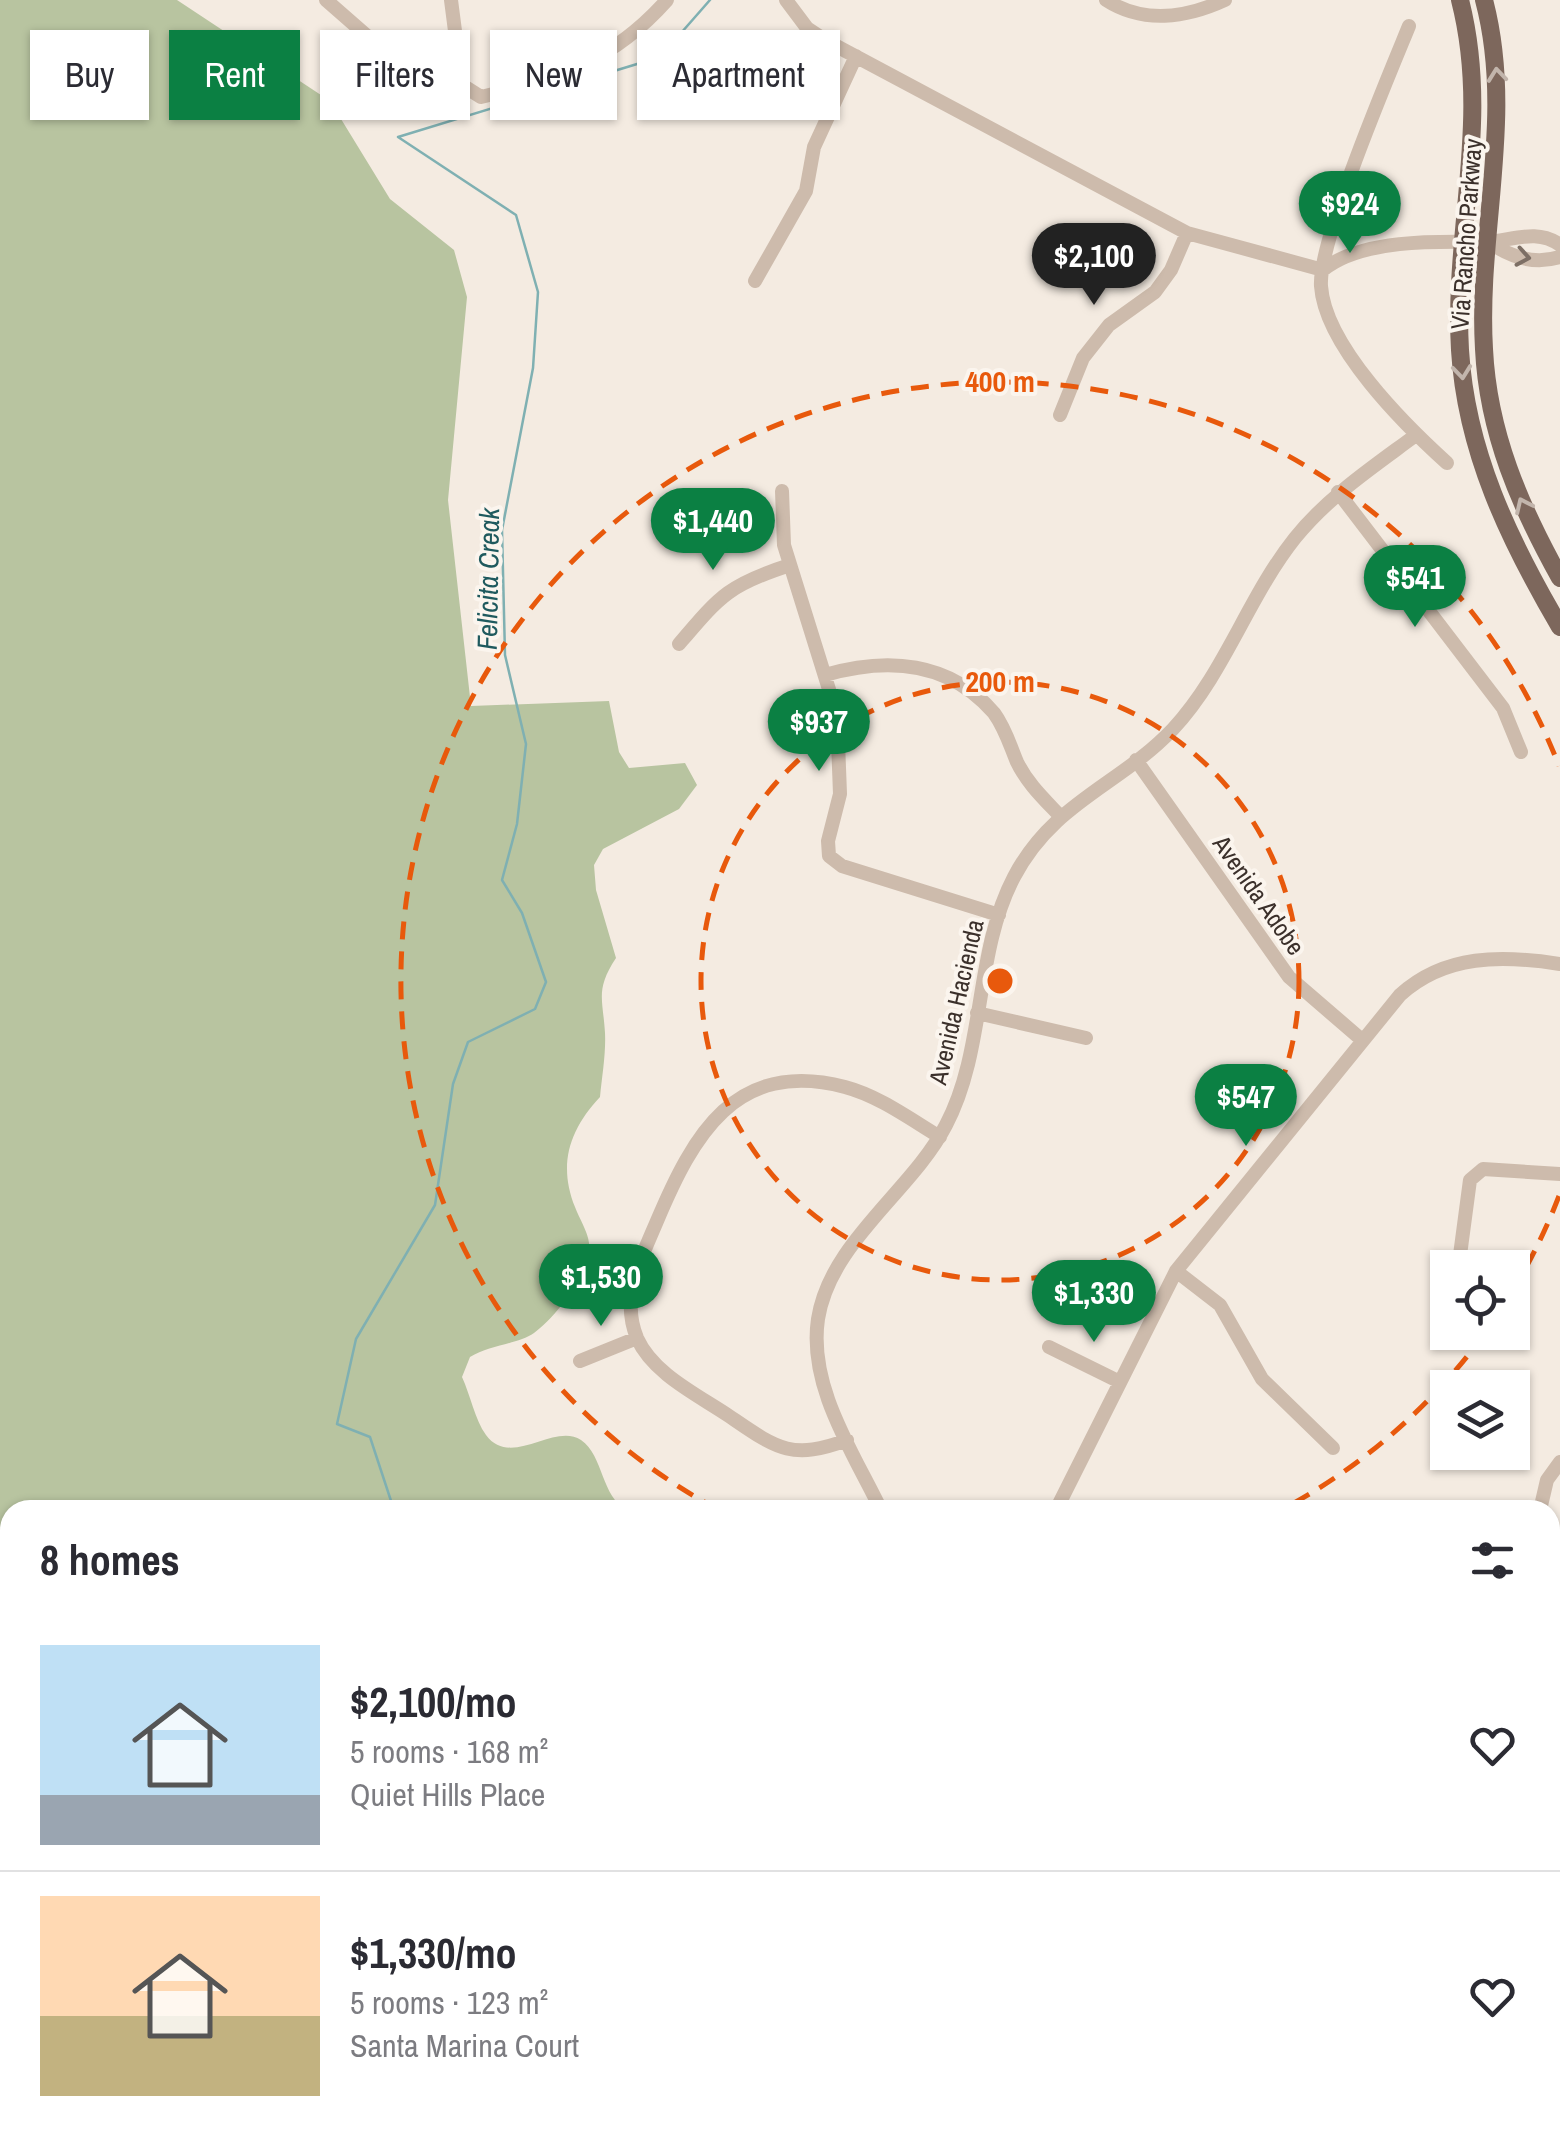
<!DOCTYPE html>
<meta charset="utf-8">
<style>
body{margin:0;font-family:"Archivo Narrow",sans-serif;background:#f7f7f7;color:#2b2b33;height:100vh;display:flex;flex-direction:column;font-size:38px;white-space:nowrap}
*{box-sizing:border-box;margin:0}
p{font-size:32px;color:#7c7c81}
.icon{flex:none;width:55px;height:55px;fill:none;stroke:currentColor;stroke-width:2;stroke-linecap:round;stroke-linejoin:round}
.map{position:relative;flex:1;overflow:hidden}
.drawer{position:absolute;left:0px;top:1500px;width:1560px;height:640px;display:flex;flex-direction:column;background:#fff;border-radius:30px 30px 0 0;box-shadow:0 2px 8px #0004}
.drawer>*{flex:none}
.guide{position:absolute;left:30px;top:30px;width:1000px;height:90px;display:flex;gap:20px}
.controls{position:absolute;left:1430px;top:1250px;display:grid;gap:20px}
.controls a{display:grid;place-items:center;width:100px;height:100px;border-radius:0px;background:#fff;box-shadow:0 2px 8px #0004;font-size:50px}
.price{position:absolute;translate:-50% -85px;padding:0 22px;border-radius:35px;background:#0b8043;color:#fff;font-size:32px;line-height:65px;filter:drop-shadow(0 2px 5px #0008)}
.price::after{content:'';position:absolute;left:50%;top:60px;width:30px;height:22px;margin-left:-15px;background:inherit;clip-path:polygon(0 0,100% 0,50% 100%)}
.price.selected{background:#222;color:#fff}
ul{padding:0;list-style:none}
li{display:flex;align-items:center;gap:30px;height:250px;padding:0 40px}
li+li{border-top:2px solid #e1e1e2}
li span{display:grid;place-items:center;flex:none;width:280px;height:200px;border-radius:0px;color:#555}
li>.icon{margin-inline-start:auto}
span .icon{width:120px;height:120px;fill:#fffc;stroke-width:1}
li b{font-size:42px}
h2{display:flex;justify-content:space-between;align-items:center;height:120px;padding:0 40px;font-size:42px}
.tag{padding:0 35px;border-radius:0px;background:#fff;box-shadow:0 2px 8px #0004;font-size:35px;line-height:90px}
.tag.selected{background:#0b8043;color:#fff}
.map>svg:first-child{display:block}
.green{fill:#b8c4a0}
.water{fill:#7fb0b2}
.lines{fill:none;stroke-linecap:round;stroke-linejoin:round}
.stream{stroke:#7fb0b2;stroke-width:2.5}
.minor{stroke:#cdbbac;stroke-width:14}
.major{stroke:#7d675c;stroke-width:18}
.oneway{stroke:#c2b5ac}
.oneway2{stroke:#7d6f65}
.ring{fill:none;stroke:#e8590c;stroke-width:5;stroke-dasharray:18 12}
.labels{text-anchor:middle;stroke-width:8;stroke-linejoin:round;paint-order:stroke}
.street-label{font-size:25px;fill:#3b302b;stroke:#fbf5ee}
.water-label{font-size:28px;font-style:italic;fill:#1f5a5e;stroke:#fbf5ee}
.centre{fill:#e8590c;stroke:#fbf5ee;stroke-width:5}
.ring-label{font-size:30px;text-anchor:middle;font-weight:bold;fill:#e8590c;stroke:#fbf5ee;stroke-width:8;stroke-linejoin:round;paint-order:stroke}
</style>
<div class="map">
<svg width="1560" height="2140" viewBox="0 0 1560 2140">
<rect width="100%" height="100%" fill="#f4ebe1"/>
<path class="green" d="M0,0H177L330,101L390,199L454,250L467,297L448,500L471,706L609,701L619,752L629,768L685,763L697,785L679,809L603,849L594,865L596,890L616,958C595,990 603,999 605,1033C606,1054 602,1076 600,1097C569,1130 558,1165 575,1207C579,1218 588,1232 589,1243C590,1273 557,1316 534,1333C518,1344 490,1345 470,1357L462,1377C470,1394 475,1420 486,1435C511,1469 554,1422 581,1440C604,1456 601,1497 627,1510H10V2001L0,2004Z
M400,2130H687L684,2140H405Z"/>
<path class="water" d="M10,2001V2130H400L405,2140H0V2004Z"/>
<g class="lines">
<path class="stream" d="M394,1510L370,1437L337,1424L356,1339L435,1205L453,1084L468,1042L535,1009L546,982L522,913L502,880L517,824L526,744L505,655L502,530L533,368L538,292L516,215L398,137L660,57L710,0"/>
<path class="minor" d="M326,0L382,49L407,56L441,40L457,57
M451,0L462,85L481,97C558,79 613,61 667,0
M786,0L807,28L825,40L1187,233L1323,270C1360,239 1438,241 1484,242C1509,242 1536,227 1560,245
M1106,0C1143,24 1186,18 1225,0
M1409,26C1389,75 1318,242 1321,286C1325,346 1405,425 1447,463
M1489,242C1510,257 1534,265 1560,257
M755,281L806,191L814,147L856,56
M1060,415L1083,358L1109,325L1155,292L1171,270L1187,233
M782,491L784,545L837,715L840,794L828,841L829,856L842,866L999,915
M1338,492L1503,708L1521,752
M679,644C720,596 728,585 790,565
M825,675C887,657 949,661 994,713C1005,728 1010,745 1017,762C1027,783 1044,799 1060,816
M1136,760L1289,977L1362,1040
M977,1013L1086,1038
M1460,1255L1470,1180L1483,1169L1560,1174
M1176,1271L1220,1305L1262,1379L1333,1448
M1049,1347L1120,1382
M580,1361L637,1338
M847,1440C791,1461 776,1448 729,1416C698,1395 653,1374 637,1338C620,1297 641,1259 657,1221C693,1136 735,1058 845,1087C879,1096 910,1119 940,1137
M881,1510C853,1452 808,1386 818,1319C830,1242 912,1191 946,1125C986,1049 974,953 1014,877C1053,802 1120,785 1173,729C1225,673 1248,597 1295,538C1329,496 1373,467 1416,435
M1056,1510L1176,1271L1400,995C1445,954 1502,955 1560,964
M1540,1510L1547,1480L1560,1462
M1550,1711L1560,1716
M1550,2063L1560,2064"/>
<path class="major" d="M1460,0C1491,121 1453,229 1460,350C1466,451 1509,540 1560,627
M1484,0C1515,117 1477,231 1484,349C1488,433 1520,506 1560,578"/>
</g>
<defs><path id="oneway-chevron" d="M-2-3.5L2.5 0L-2 3.5" fill="none" stroke-width="1.6" stroke-linecap="round" stroke-linejoin="round" transform="scale(2.5)"/></defs>
<g class="oneway">
<use href="#oneway-chevron" transform="translate(1497 75) rotate(-96)"/>
<use href="#oneway-chevron" transform="translate(1462 372) rotate(84)"/>
<use href="#oneway-chevron" transform="translate(1523 505) rotate(-115)"/>
</g>
<use class="oneway2" href="#oneway-chevron" transform="translate(1523 257) rotate(10)"/>
<g class="ring">
<circle cx="1000" cy="981" r="299"/>
<path d="M1559 1196A599 599 0 0 1 1513 1290M1485 1333A599 599 0 0 1 1281 1510M719 1510A599 599 0 1 1 1559 766"/>
</g>
<g class="labels">
<g class="street-label">
<text transform="translate(1466 234) rotate(-86)" y="9">Via Rancho Parkway</text>
<text transform="translate(1259 895) rotate(55)" y="9">Avenida Adobe</text>
<text transform="translate(956 1002) rotate(-77)" y="9">Avenida Hacienda</text>
</g>
<g class="water-label">
<text transform="translate(488 579) rotate(-89)" y="10">Felicita Creak</text>
</g>
</g>
<circle cx="1000" cy="981" r="15" class="centre"/>
<g class="ring-label">
<text x="1000" y="392">400 m</text>
<text x="1000" y="692">200 m</text>
</g>
</svg>
<div class="controls">
<a><svg class="icon" aria-label="locate" viewBox="0 0 24 24"><circle cx="12" cy="12" r="6"/><path d="M12 2v4M12 18v4M2 12h4M18 12h4"/></svg></a>
<a><svg class="icon" aria-label="layers" viewBox="0 0 24 24"><path d="M12 4l9 5-9 5-9-5zM3 14l9 5 9-5"/></svg></a>
</div>
<b class="price" style="left:1350px;top:256px">$924</b>
<b class="price selected" style="left:1094px;top:308px">$2,100</b>
<b class="price" style="left:713px;top:573px">$1,440</b>
<b class="price" style="left:1415px;top:630px">$541</b>
<b class="price" style="left:819px;top:774px">$937</b>
<b class="price" style="left:1246px;top:1149px">$547</b>
<b class="price" style="left:601px;top:1329px">$1,530</b>
<b class="price" style="left:1094px;top:1345px">$1,330</b>
<div class="guide">
<a class="tag">Buy</a>
<a class="tag selected">Rent</a>
<a class="tag">Filters</a>
<a class="tag">New</a>
<a class="tag">Apartment</a>
</div>
<section class="drawer">
<h2>8 homes<svg class="icon" aria-label="filters" viewBox="0 0 24 24"><path d="M4 7h16M4 17h16"/><circle cx="9" cy="7" r="2"/><circle cx="15" cy="17" r="2"/></svg></h2>
<ul>
<li><span style="background:linear-gradient(#bfe0f5 75%,#9aa5b1 0)"><svg class="icon" aria-label="home" viewBox="0 0 24 24"><path d="M3 11l9-7 9 7M6 9v11h12V9"/></svg></span><div><b>$2,100/mo</b><p>5 rooms · 168 m²</p><p>Quiet Hills Place</p></div><svg class="icon" aria-label="heart" viewBox="0 0 24 24"><path d="M12 20l-8-8c-3-5 5-10 8-4 3-6 11-1 8 4z"/></svg></li>
<li><span style="background:linear-gradient(#ffd9b3 60%,#c2b280 0)"><svg class="icon" aria-label="home" viewBox="0 0 24 24"><path d="M3 11l9-7 9 7M6 9v11h12V9"/></svg></span><div><b>$1,330/mo</b><p>5 rooms · 123 m²</p><p>Santa Marina Court</p></div><svg class="icon" aria-label="heart" viewBox="0 0 24 24"><path d="M12 20l-8-8c-3-5 5-10 8-4 3-6 11-1 8 4z"/></svg></li>
</ul>
</section>
</div>
